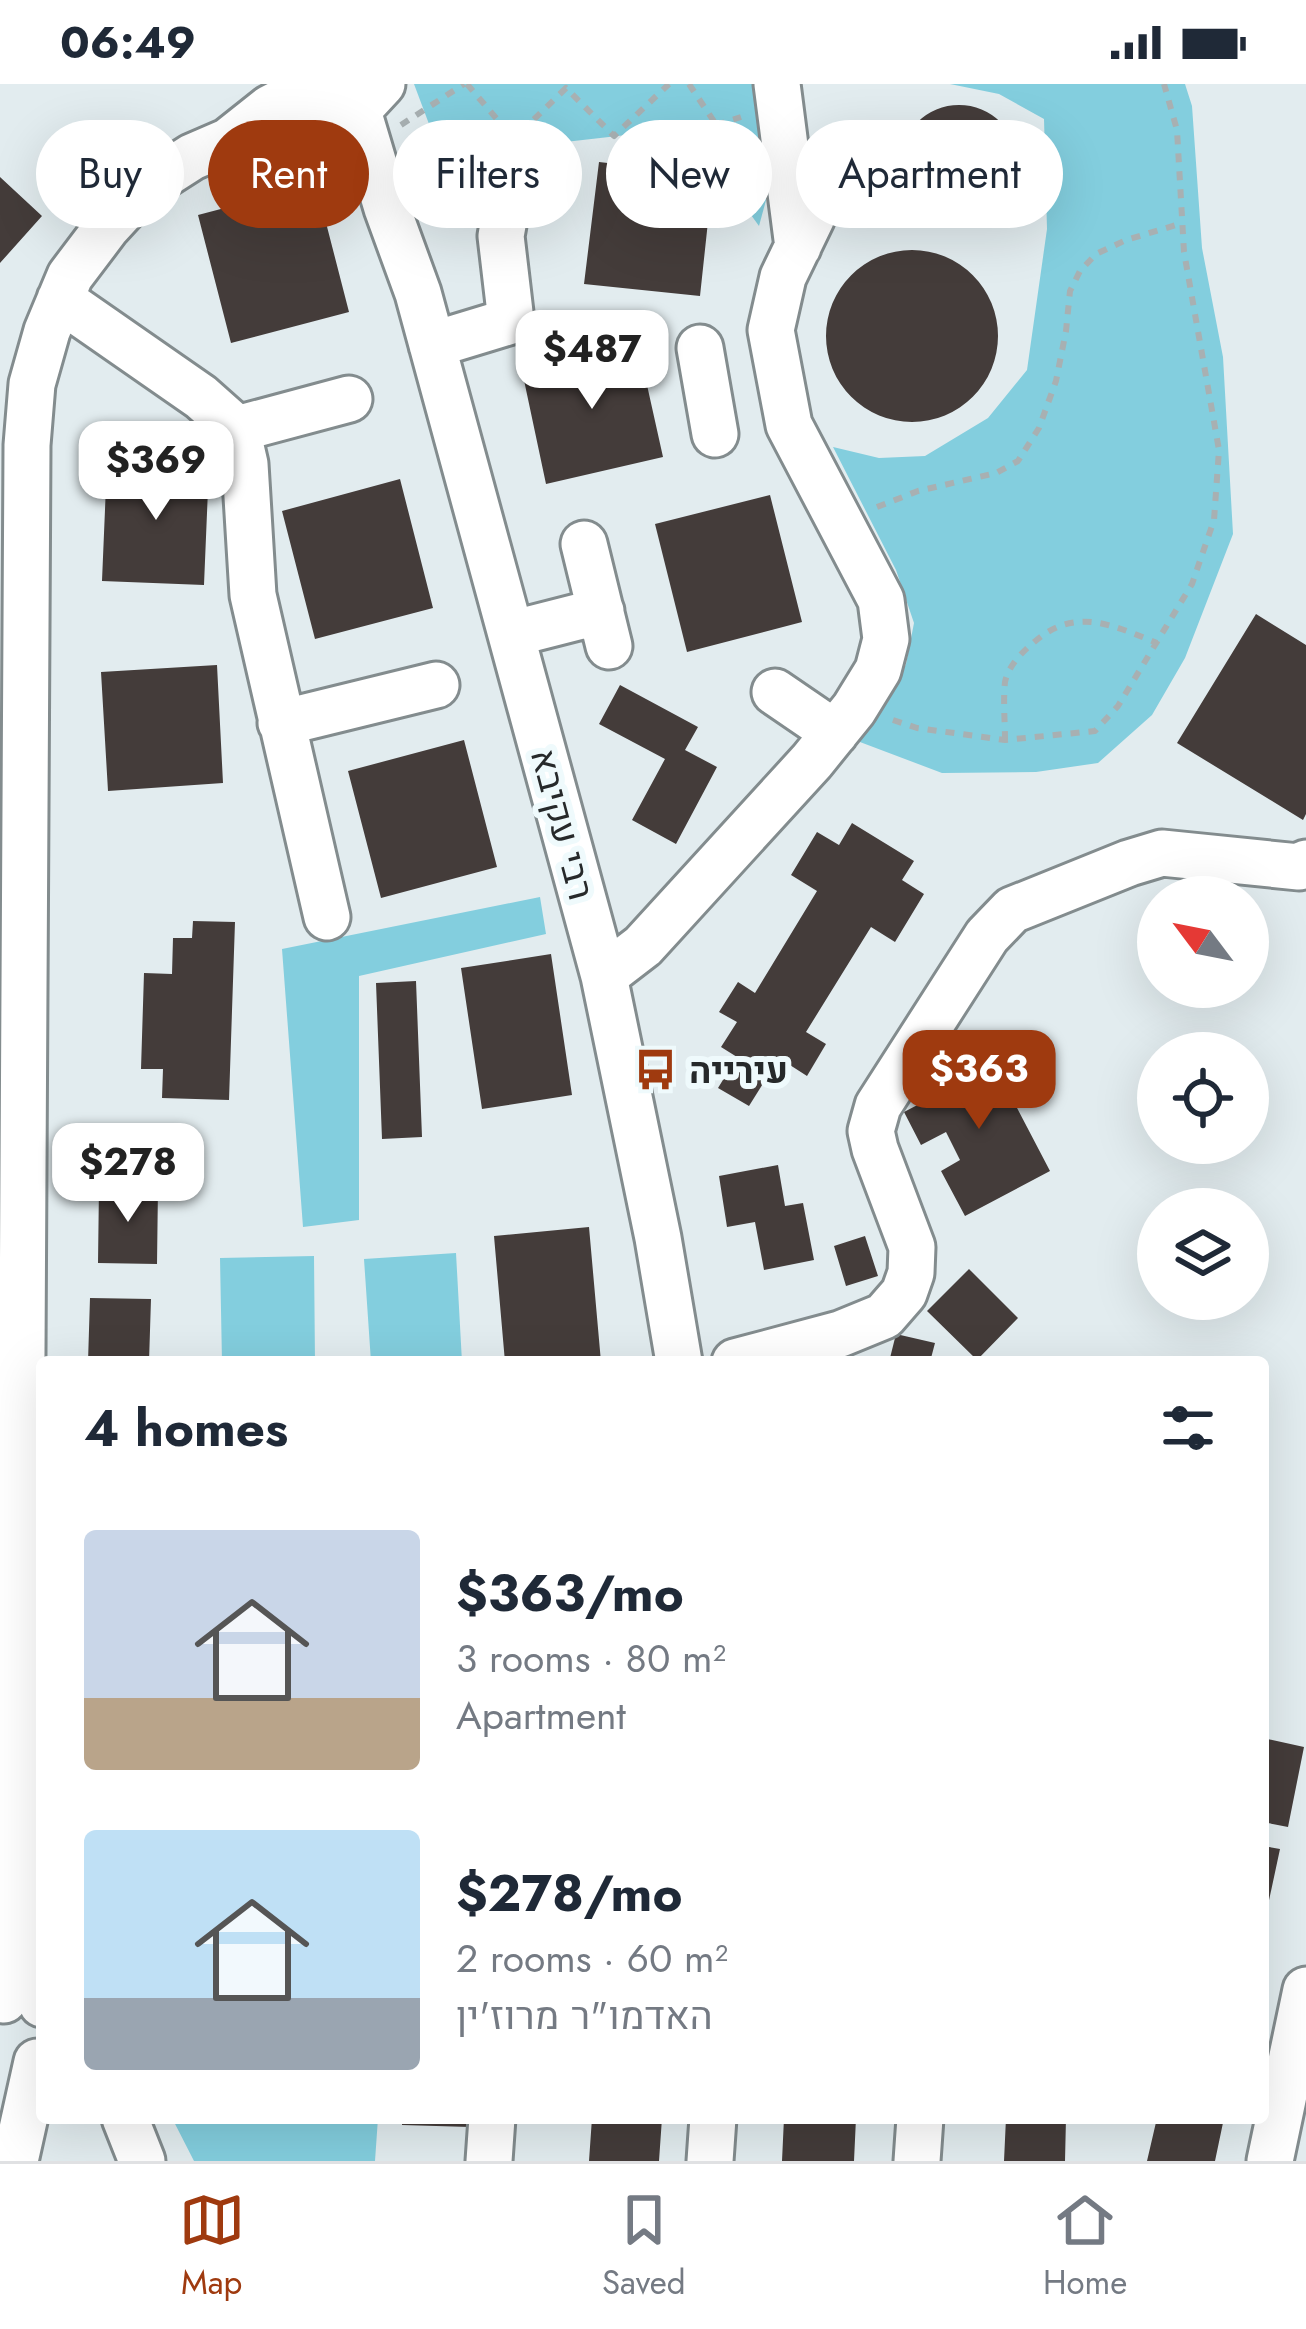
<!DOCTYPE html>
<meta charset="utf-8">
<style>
body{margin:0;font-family:Jost,Heebo,sans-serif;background:#f2f2f3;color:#1f2937;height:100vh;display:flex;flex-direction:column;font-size:45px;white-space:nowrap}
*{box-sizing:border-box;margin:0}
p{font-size:39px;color:#747a83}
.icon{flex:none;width:66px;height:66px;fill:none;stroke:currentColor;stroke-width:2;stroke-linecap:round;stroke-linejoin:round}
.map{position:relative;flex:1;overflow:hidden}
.sheet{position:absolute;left:36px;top:1272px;width:1233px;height:768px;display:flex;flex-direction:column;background:#fff;border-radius:12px;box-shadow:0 12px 48px #0002}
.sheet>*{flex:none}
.top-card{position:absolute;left:36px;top:36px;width:1236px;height:108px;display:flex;gap:24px}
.needle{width:78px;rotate:302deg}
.buttons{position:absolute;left:1137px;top:792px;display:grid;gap:24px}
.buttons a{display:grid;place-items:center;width:132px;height:132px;border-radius:50%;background:#fff;box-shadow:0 12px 48px #0002;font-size:60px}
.price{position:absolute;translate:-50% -102px;padding:0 27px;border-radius:24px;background:#fff;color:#222;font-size:39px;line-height:78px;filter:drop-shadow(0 3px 6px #0008)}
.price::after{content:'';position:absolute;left:50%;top:72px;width:36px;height:27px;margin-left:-18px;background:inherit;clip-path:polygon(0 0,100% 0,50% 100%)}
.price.current{background:#9f3a0f;color:#fff}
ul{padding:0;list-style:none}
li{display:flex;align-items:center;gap:36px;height:300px;padding:0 48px}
li span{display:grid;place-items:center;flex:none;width:336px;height:240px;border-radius:12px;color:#555}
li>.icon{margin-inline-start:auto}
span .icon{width:144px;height:144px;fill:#fffc;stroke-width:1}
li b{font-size:51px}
h2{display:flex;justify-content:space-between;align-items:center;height:144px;padding:0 48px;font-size:51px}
.pill{padding:0 42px;border-radius:54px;background:#fff;box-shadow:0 12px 48px #0002;font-size:42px;line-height:108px}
.pill.current{background:#9f3a0f;color:#fff}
.status{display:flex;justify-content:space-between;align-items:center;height:84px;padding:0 60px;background:#fff;direction:ltr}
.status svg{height:33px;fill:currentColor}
.tabs{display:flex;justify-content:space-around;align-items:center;height:168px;border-top:3px solid #e0e1e3;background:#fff;font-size:33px;color:#747a83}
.tabs a{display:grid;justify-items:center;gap:6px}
.tabs .current{color:#9f3a0f}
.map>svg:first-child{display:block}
.green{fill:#83cede}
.building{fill:#443c3a}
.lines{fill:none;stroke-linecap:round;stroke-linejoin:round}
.minor-casing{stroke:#838c8e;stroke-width:51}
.path{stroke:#a8b0b2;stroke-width:6;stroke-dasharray:9 9;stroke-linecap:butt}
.minor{stroke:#fff;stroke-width:45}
.labels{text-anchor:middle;stroke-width:12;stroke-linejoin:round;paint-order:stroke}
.street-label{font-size:36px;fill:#26292a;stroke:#effafc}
.poi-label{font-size:36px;font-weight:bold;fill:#26292a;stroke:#effafc;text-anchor:start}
</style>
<div class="status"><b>06:49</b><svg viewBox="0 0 49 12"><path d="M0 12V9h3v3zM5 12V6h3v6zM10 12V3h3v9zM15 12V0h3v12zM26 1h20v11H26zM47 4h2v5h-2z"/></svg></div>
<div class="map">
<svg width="1306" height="2077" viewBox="0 0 1306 2077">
<rect width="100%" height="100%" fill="#e2ecef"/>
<path class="green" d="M414,0H763L775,83L759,142L688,44L441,72Z
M950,0H1185L1192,22L1202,164L1223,273L1233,450L1185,574L1152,631L1098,679L1036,688L942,689L852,655L887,619L906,580L914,539L896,486L833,363L879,374L925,372L988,334L1027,286L1047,145L1044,35L999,10Z
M540,813L546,850L359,892V1136L303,1143L282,865Z
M456,1169L462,1278H371L364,1175Z
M314,1172L315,1278H222L220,1174Z
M172,2034H378L375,2077H194Z"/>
<path class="building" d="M900 80a59 59 0 1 1 118 0a59 59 0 1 1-118 0Z
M599,78L713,91L700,212L584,200Z
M0,93L42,132L0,179Z
M316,100L349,228L231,259L198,131Z
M826 252a86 86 0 1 1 172 0a86 86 0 1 1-172 0Z
M637,256L663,373L546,400L521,282Z
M107,378L209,381L204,501L102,497Z
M400,395L433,524L315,555L282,427Z
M770,411L802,538L687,568L655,440Z
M1256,530L1306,561V730L1303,736L1177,659Z
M217,581L223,699L108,707L101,588Z
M620,601L698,643L685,666L717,683L676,760L632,736L665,675L599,640Z
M464,656L497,783L381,814L348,687Z
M852,739L914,777L902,796L924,810L895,858L871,843L806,948L826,960L807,992L779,974L749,1022L718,1004L737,973L721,963L737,938L719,928L738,898L755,909L817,807L791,791L817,748L839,761Z
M193,837L235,838L229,1016L162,1014L163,985H141L144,889L172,890L173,854H192Z
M551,870L572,1011L482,1025L461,884Z
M416,897L422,1053L382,1055L376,899Z
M983,959L1050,1087L965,1132L941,1087L960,1076L946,1048L921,1061L904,1028L950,1004L939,983Z
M778,1081L785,1122L803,1119L814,1176L764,1186L755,1138L727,1143L719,1092Z
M99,1102H158L157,1180L98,1179Z
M589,1143L601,1278H505L494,1152Z
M865,1152L878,1192L846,1202L834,1162Z
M969,1185L1018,1234L977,1276L927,1227Z
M90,1214L151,1215L149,1278H88Z
M896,1250L935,1259L930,1278H889Z
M1263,1654L1304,1663L1288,1743L1263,1738Z
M1263,1762L1280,1765L1265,1835H1263Z
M402,2034H471L470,2043L402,2041Z
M592,2034H662L659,2077H589Z
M784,2034H856L854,2077H782Z
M1006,2034H1066L1065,2077H1004Z
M1157,2034H1224L1215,2077H1147Z"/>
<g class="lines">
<defs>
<path id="minor" d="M350,0L387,124L418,209L604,892L658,1154L679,1278
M777,0L798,163
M231,55L270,24L318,0
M60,215L201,313L237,345L245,380L253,511L327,833
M432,261L511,237L501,152L513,85
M700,264L715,350
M237,345L349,315
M584,460L609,562
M511,550L601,527
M775,608L835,649
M281,639L436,601
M604,892L643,862L812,677L854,625L878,586L886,555L881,516L789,341L771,246L783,193L812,133
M735,1278L840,1250L884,1232L904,1209L911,1189L912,1163L875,1065L871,1047L878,1022L987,852L1012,826L1129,779L1162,769L1299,783L1306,779
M25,1844L42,1920
M4,1916L19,1811L27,361L32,300L47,247L70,192L107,143L142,105L192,73L229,57L289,49L356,28L382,0
M125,2034L142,2077
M15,2077L37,1978
M489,2077L492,2034
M710,2077L713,2034
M917,2077L920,2034
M1270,2077L1306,1906"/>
</defs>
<use href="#minor" class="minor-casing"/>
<path class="path" d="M467,0L508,48
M689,0L749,90
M401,41L464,0
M716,41L741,33
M521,48L566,4L614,52L669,0
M877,423L918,407L996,389L1018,377L1039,344L1056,297L1066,247L1070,207L1080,187L1096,170L1126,156L1183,139
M893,636L917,644L1005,656L1095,647L1118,622L1192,500L1214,436L1219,366L1184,168L1177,46L1164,0
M1005,656C1005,638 1003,617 1005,598C1008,583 1021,569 1032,560C1074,522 1110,540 1157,559"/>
<use href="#minor" class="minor"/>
</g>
<defs>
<symbol id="bus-bare" viewBox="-9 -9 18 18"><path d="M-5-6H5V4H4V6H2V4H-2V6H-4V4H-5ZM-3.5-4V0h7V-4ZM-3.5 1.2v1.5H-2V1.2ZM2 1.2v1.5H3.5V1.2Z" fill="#9f3a0f" stroke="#effafc" stroke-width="2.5" paint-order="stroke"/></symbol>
</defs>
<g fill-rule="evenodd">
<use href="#bus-bare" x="626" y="956" width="59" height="59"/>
</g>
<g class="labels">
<g class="street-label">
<text transform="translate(563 740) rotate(75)" y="13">רבי עקיבא</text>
</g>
<g class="poi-label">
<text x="689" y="999">עירייה</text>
</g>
</g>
</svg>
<div class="buttons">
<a><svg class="needle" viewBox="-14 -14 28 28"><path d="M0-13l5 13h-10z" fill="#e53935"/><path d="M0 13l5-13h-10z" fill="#747a83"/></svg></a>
<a><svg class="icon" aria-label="locate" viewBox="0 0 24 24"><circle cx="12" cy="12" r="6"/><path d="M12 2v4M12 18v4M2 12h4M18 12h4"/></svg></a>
<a><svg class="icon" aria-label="layers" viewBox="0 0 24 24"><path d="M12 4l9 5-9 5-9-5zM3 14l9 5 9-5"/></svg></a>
</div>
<b class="price" style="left:592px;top:328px">$487</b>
<b class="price" style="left:156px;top:439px">$369</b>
<b class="price current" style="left:979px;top:1048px">$363</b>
<b class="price" style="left:128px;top:1141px">$278</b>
<div class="top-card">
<a class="pill">Buy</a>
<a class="pill current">Rent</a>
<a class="pill">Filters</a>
<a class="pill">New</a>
<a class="pill">Apartment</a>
</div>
<section class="sheet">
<h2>4 homes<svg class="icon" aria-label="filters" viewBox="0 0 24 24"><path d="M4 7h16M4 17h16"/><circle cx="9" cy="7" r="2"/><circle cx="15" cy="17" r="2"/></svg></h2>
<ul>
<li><span style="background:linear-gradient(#c9d6e8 70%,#b9a48a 0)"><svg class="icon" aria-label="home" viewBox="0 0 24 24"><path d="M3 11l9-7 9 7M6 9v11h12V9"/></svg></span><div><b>$363/mo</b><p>3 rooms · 80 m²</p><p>Apartment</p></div></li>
<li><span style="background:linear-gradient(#bfe0f5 70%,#9aa5b1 0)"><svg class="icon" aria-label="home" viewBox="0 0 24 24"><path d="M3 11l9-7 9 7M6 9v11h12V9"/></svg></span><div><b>$278/mo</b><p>2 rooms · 60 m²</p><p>האדמו&quot;ר מרוז'ין</p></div></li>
</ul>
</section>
</div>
<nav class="tabs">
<a class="current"><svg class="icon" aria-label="map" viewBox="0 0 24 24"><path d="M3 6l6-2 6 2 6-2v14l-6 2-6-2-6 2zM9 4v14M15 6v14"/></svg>Map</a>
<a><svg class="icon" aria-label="saved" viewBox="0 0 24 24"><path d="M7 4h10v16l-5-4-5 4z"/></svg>Saved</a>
<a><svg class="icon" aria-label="home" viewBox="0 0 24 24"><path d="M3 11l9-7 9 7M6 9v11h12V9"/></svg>Home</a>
</nav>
